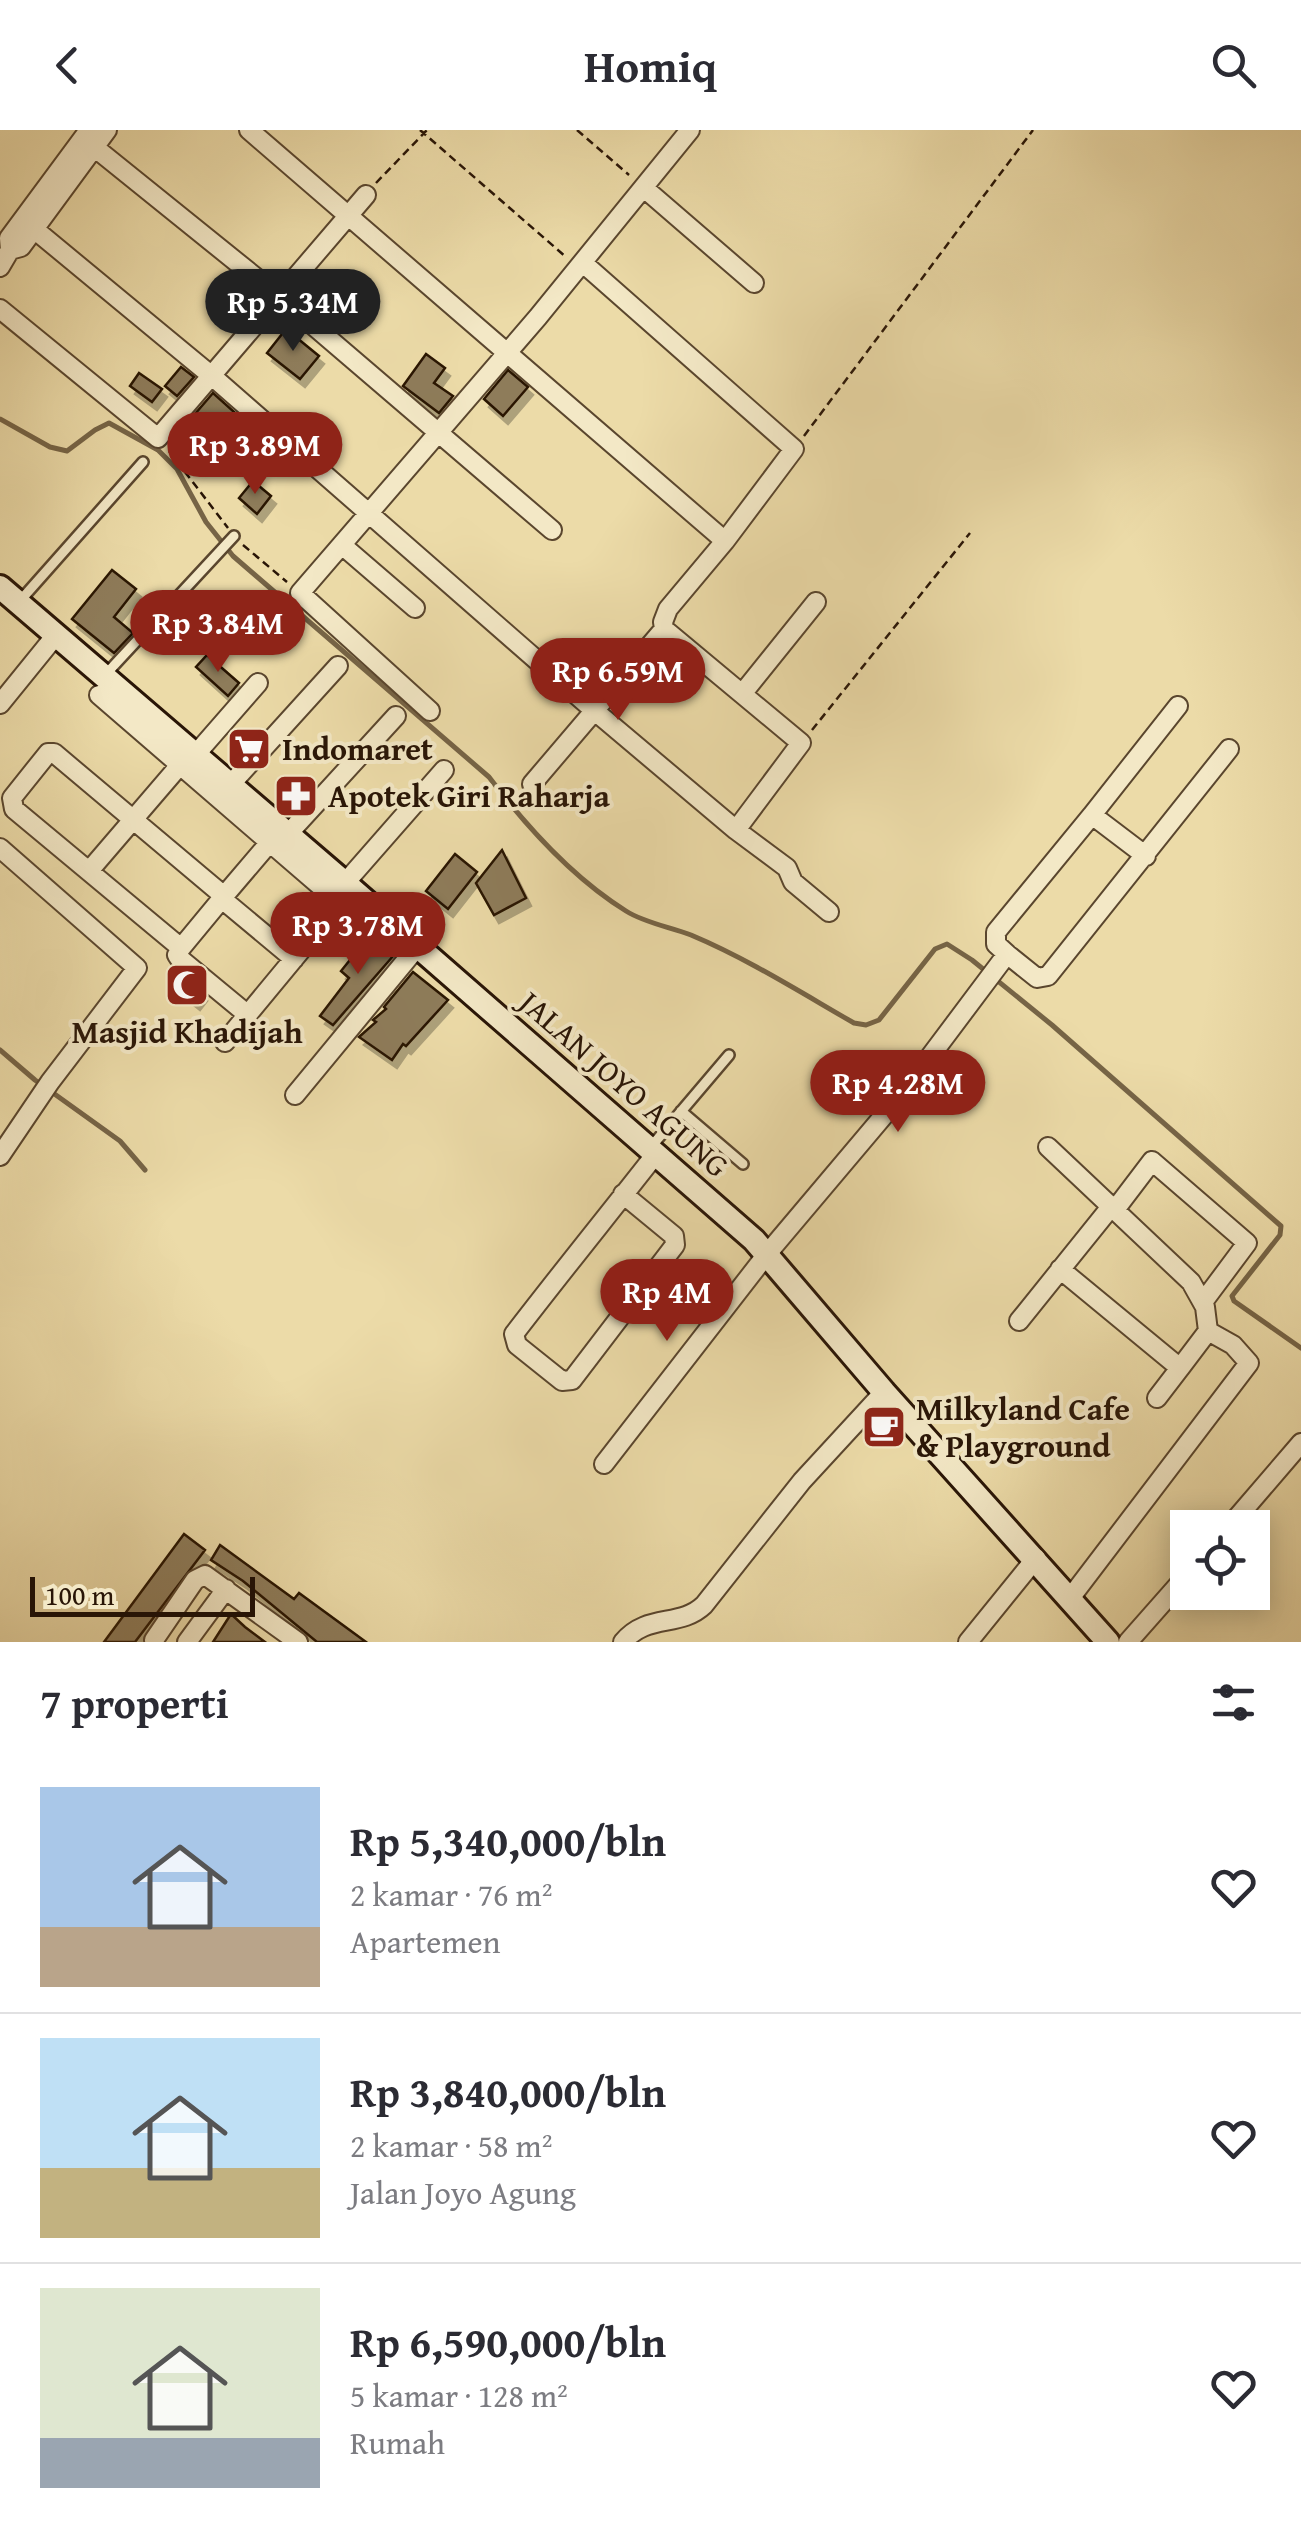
<!DOCTYPE html>
<html lang="id">
<meta charset="utf-8">
<style>
body{margin:0;font-family:"Gentium Book Plus",serif;background:#f7f7f7;color:#2b2b33;height:100vh;display:flex;flex-direction:column;font-size:38px;white-space:nowrap}
*{box-sizing:border-box;margin:0}
p{font-size:32px;color:#7c7c81}
.icon{flex:none;width:55px;height:55px;fill:none;stroke:currentColor;stroke-width:2;stroke-linecap:round;stroke-linejoin:round}
.map{position:relative;height:1512px;overflow:hidden}
.drawer{display:flex;flex-direction:column;background:#fff;flex:1}
.drawer>*{flex:none}
.tools{position:absolute;left:1170px;top:1380px;display:grid;gap:20px}
.tools a{display:grid;place-items:center;width:100px;height:100px;border-radius:0px;background:#fff;box-shadow:0 5px 25px #0003;font-size:50px}
.scale{position:absolute;left:30px;bottom:25px;width:225px;box-sizing:border-box;padding-left:10px;border:5px solid #291506;border-top:0;font-size:28px;line-height:35px;white-space:nowrap;color:#291506;-webkit-text-stroke:8px #f3e8c6;paint-order:stroke}
.price{position:absolute;translate:-50% -85px;padding:0 22px;border-radius:35px;background:#8f2418;color:#fff;font-size:32px;line-height:65px;filter:drop-shadow(0 2px 5px #0008)}
.price::after{content:'';position:absolute;left:50%;top:60px;width:30px;height:22px;margin-left:-15px;background:inherit;clip-path:polygon(0 0,100% 0,50% 100%)}
.price.selected{background:#222;color:#fff}
ul{padding:0;list-style:none}
li{display:flex;align-items:center;gap:30px;height:250px;padding:0 40px}
li+li{border-top:2px solid #e1e1e2}
li span{display:grid;place-items:center;flex:none;width:280px;height:200px;border-radius:0px;color:#555}
li>.icon{margin-inline-start:auto}
span .icon{width:120px;height:120px;fill:#fffc;stroke-width:1}
li b{font-size:42px}
h2{display:flex;justify-content:space-between;align-items:center;height:120px;padding:0 40px;font-size:42px}
header{display:flex;justify-content:space-between;align-items:center;height:130px;padding:0 40px;background:#fff;font-size:45px;font-weight:600}
.map>svg:first-child{display:block}
.lines{fill:none;stroke-linecap:round;stroke-linejoin:round}
.stream{stroke:#766446;stroke-width:5}
.building{fill:#8e7c5a;stroke:#291506;stroke-width:2.5;filter:url(#shadow)}
.lane-casing{stroke:#5a462e;stroke-width:14}
.street-casing{stroke:#5a462e;stroke-width:22}
.secondary-casing{stroke:#291506;stroke-width:28}
.path{stroke:#291506;stroke-width:2.5;stroke-dasharray:8 5;stroke-linecap:butt}
.lane{stroke:#f3e8c6;stroke-width:9}
.street{stroke:#f3e8c6;stroke-width:18}
.secondary{stroke:#f3e8c6;stroke-width:22}
.labels{text-anchor:middle;stroke-width:8;stroke-linejoin:round;paint-order:stroke}
.poi-label{font-size:32px;font-weight:bold;fill:#291506;stroke:#f3e8c6;text-anchor:start}
.street-label{font-size:32px;fill:#291506;stroke:#f3e8c6}
</style>
<header><svg class="icon" aria-label="back" viewBox="0 0 24 24"><path d="M15 5l-7 7 7 7"/></svg>Homiq<svg class="icon" aria-label="search" viewBox="0 0 24 24"><circle cx="10" cy="10" r="6"/><path d="M15 15l6 6"/></svg></header>
<div class="map">
<svg width="1301" height="1512" viewBox="0 0 1301 1512">
<defs>
<filter id="shadow"><feDropShadow dx="5" dy="8" stdDeviation="0" flood-color="#0004"/></filter>
</defs>
<rect width="100%" height="100%" fill="#ecdba8"/>
<filter id="stains"><feTurbulence type="fractalNoise" baseFrequency=".002" numOctaves="4"/><feColorMatrix values="0 0 0 0 .2 0 0 0 0 .09 0 0 0 0 .02 0 0 0 .5 -.17"/></filter>
<radialGradient id="worn" r=".72"><stop offset=".6" stop-color="#630" stop-opacity="0"/><stop offset="1" stop-color="#630" stop-opacity=".3"/></radialGradient>
<g class="lines">
<path class="stream" d="M0,289L50,317L67,321L95,300L109,293L158,320L177,339L206,392L233,426L489,647C526,696 573,748 626,781C645,793 670,797 691,805C748,829 800,862 854,893L866,895L879,890L935,819L947,814L972,830L1052,895L1281,1096L1280,1105L1232,1166L1234,1171L1301,1218
M0,920L35,950L120,1011L145,1040"/>
</g>
<path class="building" d="M286,199L319,226L300,249L267,223Z
M426,224L445,238L434,253L453,266L439,283L403,256Z
M181,237L194,247L177,266L165,256Z
M508,240L528,257L503,286L484,269Z
M139,243L162,259L152,272L130,256Z
M213,263L243,290L224,310L195,284Z
M253,351L271,366L257,384L239,368Z
M112,440L136,459L114,487L133,503L114,523L72,489Z
M207,525L239,553L228,566L196,537Z
M502,720L526,768L494,785L476,753Z
M455,724L477,742L448,779L426,761Z
M370,805L394,825L333,895L320,886L349,848L341,841Z
M176,842L202,863L195,872L169,851Z
M413,842L448,870L406,916L403,914L392,930L359,907L376,892L373,890L386,879L384,877Z
M184,1404L205,1420L135,1512H104Z
M220,1415L294,1469L299,1463L366,1512H317L243,1451L211,1430Z
M231,1484L245,1497L265,1512H213Z"/>
<g class="lines">
<defs>
<path id="lane" d="M19,472L143,332
M106,544L234,406
M681,981L743,1034
M650,1018L729,925"/>
<path id="street" d="M249,0L725,411L668,479L663,492L664,499L801,613L736,700
M94,17L280,167L552,400
M644,58L754,153
M34,99L213,247L596,582L736,700L787,738L793,752L829,782
M10,120L9,108L89,0
M583,133L794,319L725,411
M0,137L10,120L21,117L107,0
M0,179L158,308L366,65
M343,416L415,478
M742,564L816,472
M99,565L340,773L352,759
M0,574L56,505
M430,581L300,463L538,187L690,0
M196,624L258,553
M231,654L338,536
M532,654L664,499
M1092,685L1178,576
M288,704L396,586
M0,718L137,838L50,952L0,1026
M89,741L180,635
M345,753L444,640
M224,766L270,712
M222,769L294,829
M181,818L224,766L54,623H48L12,668L14,679L181,818L177,825L179,828L248,885
M1007,824L1037,848L1048,846L1229,619
M225,912L340,773
M295,965L418,816
M1048,1017L1191,1152L1205,1177L1208,1201L1180,1238L1060,1139
M623,1064L674,1106L675,1115L572,1250L562,1251L517,1215L514,1204C560,1144 608,1085 655,1025
M1114,1081L1152,1031L1247,1113L1203,1172
M1019,1191L1110,1078
M1157,1268L1180,1238
M604,1334L767,1124L902,964L1007,824L996,814V802L1092,685L1146,726
M1228,1398L1301,1313
M1071,1467L1249,1233L1233,1215L1208,1201
M154,1510L195,1450L205,1445L298,1512
M187,1512L226,1459
M623,1512C647,1483 680,1498 704,1475L802,1351L884,1262
M968,1512L1036,1428
M1128,1512L1188,1444"/>
<path id="secondary" d="M0,457L345,753L754,1110L884,1262L1108,1512"/>
</defs>
<use href="#lane" class="lane-casing"/>
<use href="#street" class="street-casing"/>
<use href="#secondary" class="secondary-casing"/>
<path class="path" d="M420,0L566,127
M577,0L629,45
M376,53L427,0
M804,306L1033,0
M169,321L228,398
M243,415L287,452
M812,600L970,403"/>
<use href="#lane" class="lane"/>
<use href="#street" class="street"/>
<use href="#secondary" class="secondary"/>
</g>
<defs>
<symbol id="supermarket-square" viewBox="-11 -11 22 22"><rect x="-9" y="-9" width="18" height="18" rx="4" fill="#8f2418" stroke="#f3e8c6"/><path d="M-6-5.5h2.5l.6 2H6L4.5 2H-2.5L-4.4-4H-6ZM-1.5 3.2a1.3 1.3 0 1 0 .1 0ZM3 3.2a1.3 1.3 0 1 0 .1 0Z" fill="#fff"/></symbol>
<symbol id="pharmacy-square" viewBox="-11 -11 22 22"><rect x="-9" y="-9" width="18" height="18" rx="4" fill="#8f2418" stroke="#f3e8c6"/><path d="M-2-6h4v4h4v4h-4v4h-4v-4h-4v-4h4Z" fill="#fff"/></symbol>
<symbol id="mosque-square" viewBox="-11 -11 22 22"><rect x="-9" y="-9" width="18" height="18" rx="4" fill="#8f2418" stroke="#f3e8c6"/><path d="M3.5-4.9A6 6 0 1 0 3.5 4.9A5 5 0 1 1 3.5-4.9Z" fill="#fff"/></symbol>
<symbol id="cafe-square" viewBox="-11 -11 22 22"><rect x="-9" y="-9" width="18" height="18" rx="4" fill="#8f2418" stroke="#f3e8c6"/><path d="M-5.5-4.5H6V0H3Q3 3.5 0 3.5H-2.5Q-5.5 3.5-5.5 0ZM3-3.2v2h1.7v-2ZM-6 4.5H4V6H-6Z" fill="#fff"/></symbol>
</defs>
<g fill-rule="evenodd">
<use href="#supermarket-square" x="224" y="594" width="50" height="50"/>
<use href="#pharmacy-square" x="271" y="641" width="50" height="50"/>
<use href="#mosque-square" x="162" y="830" width="50" height="50"/>
<use href="#cafe-square" x="859" y="1272" width="50" height="50"/>
</g>
<g class="labels">
<g class="poi-label">
<text x="282" y="630">Indomaret</text>
<text x="328" y="677">Apotek Giri Raharja</text>
<text x="187" y="913" text-anchor="middle">Masjid Khadijah</text>
<text x="916" y="1290">Milkyland Cafe<tspan x="916" dy="37">&amp; Playground</tspan></text>
</g>
<g class="street-label">
<text transform="translate(624 954) rotate(41)" y="11">JALAN JOYO AGUNG</text>
</g>
</g>
<rect width="100%" height="100%" filter="url(#stains)"/>
<rect width="100%" height="100%" fill="url(#worn)"/>
</svg>
<div class="tools">
<a><svg class="icon" aria-label="locate" viewBox="0 0 24 24"><circle cx="12" cy="12" r="6"/><path d="M12 2v4M12 18v4M2 12h4M18 12h4"/></svg></a>
</div>
<div class="scale">100 m</div>
<b class="price selected" style="left:293px;top:224px">Rp 5.34M</b>
<b class="price" style="left:255px;top:367px">Rp 3.89M</b>
<b class="price" style="left:218px;top:545px">Rp 3.84M</b>
<b class="price" style="left:618px;top:593px">Rp 6.59M</b>
<b class="price" style="left:358px;top:847px">Rp 3.78M</b>
<b class="price" style="left:898px;top:1005px">Rp 4.28M</b>
<b class="price" style="left:667px;top:1214px">Rp 4M</b>
</div>
<section class="drawer">
<h2>7 properti<svg class="icon" aria-label="filters" viewBox="0 0 24 24"><path d="M4 7h16M4 17h16"/><circle cx="9" cy="7" r="2"/><circle cx="15" cy="17" r="2"/></svg></h2>
<ul>
<li><span style="background:linear-gradient(#a9c7e8 70%,#b9a48a 0)"><svg class="icon" aria-label="home" viewBox="0 0 24 24"><path d="M3 11l9-7 9 7M6 9v11h12V9"/></svg></span><div><b>Rp 5,340,000/bln</b><p>2 kamar · 76 m²</p><p>Apartemen</p></div><svg class="icon" aria-label="heart" viewBox="0 0 24 24"><path d="M12 20l-8-8c-3-5 5-10 8-4 3-6 11-1 8 4z"/></svg></li>
<li><span style="background:linear-gradient(#bfe0f5 65%,#c2b280 0)"><svg class="icon" aria-label="home" viewBox="0 0 24 24"><path d="M3 11l9-7 9 7M6 9v11h12V9"/></svg></span><div><b>Rp 3,840,000/bln</b><p>2 kamar · 58 m²</p><p>Jalan Joyo Agung</p></div><svg class="icon" aria-label="heart" viewBox="0 0 24 24"><path d="M12 20l-8-8c-3-5 5-10 8-4 3-6 11-1 8 4z"/></svg></li>
<li><span style="background:linear-gradient(#dfe7d0 75%,#9aa5b1 0)"><svg class="icon" aria-label="home" viewBox="0 0 24 24"><path d="M3 11l9-7 9 7M6 9v11h12V9"/></svg></span><div><b>Rp 6,590,000/bln</b><p>5 kamar · 128 m²</p><p>Rumah</p></div><svg class="icon" aria-label="heart" viewBox="0 0 24 24"><path d="M12 20l-8-8c-3-5 5-10 8-4 3-6 11-1 8 4z"/></svg></li>
</ul>
</section>
